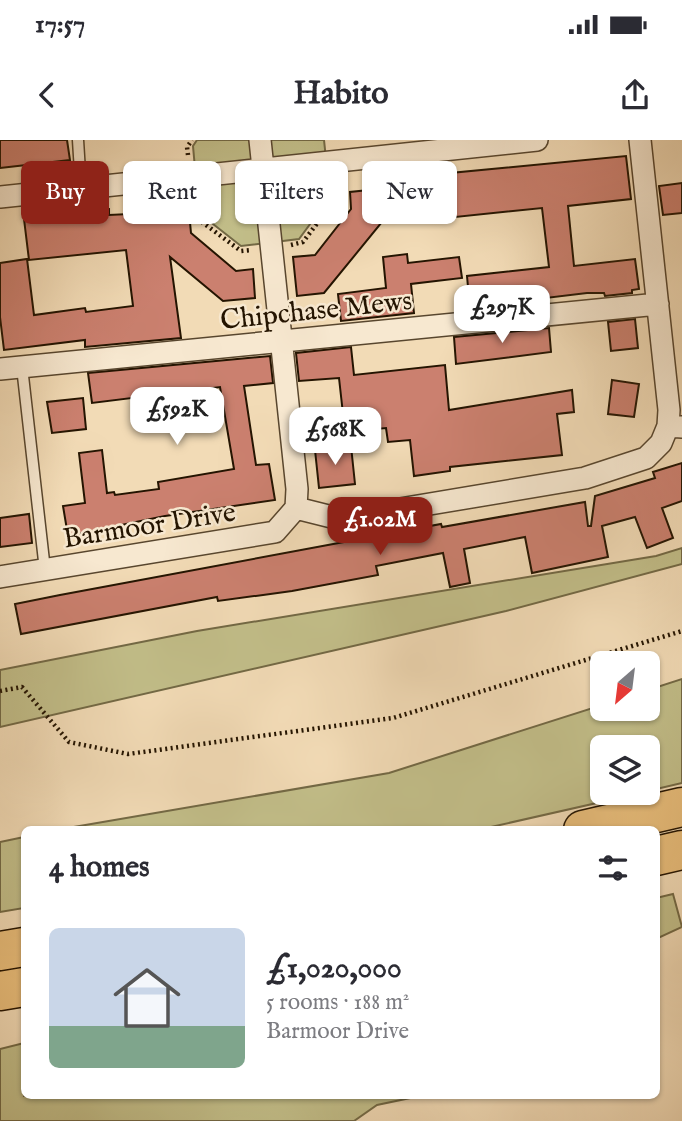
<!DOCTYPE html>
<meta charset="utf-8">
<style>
body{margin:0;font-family:"IM FELL English",serif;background:#f7f7f7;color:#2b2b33;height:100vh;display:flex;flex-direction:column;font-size:26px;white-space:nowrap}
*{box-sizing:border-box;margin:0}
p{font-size:23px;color:#7c7c81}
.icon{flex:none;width:38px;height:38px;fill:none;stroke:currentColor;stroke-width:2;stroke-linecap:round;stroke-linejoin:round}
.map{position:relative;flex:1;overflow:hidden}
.panel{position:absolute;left:21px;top:686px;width:639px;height:273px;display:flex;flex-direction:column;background:#fff;border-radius:10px;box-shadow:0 2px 5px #0004}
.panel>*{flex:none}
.hud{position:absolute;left:21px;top:21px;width:640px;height:63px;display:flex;gap:14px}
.needle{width:46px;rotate:208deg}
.fabs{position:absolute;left:590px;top:511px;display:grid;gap:14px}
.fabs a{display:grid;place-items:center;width:70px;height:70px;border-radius:10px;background:#fff;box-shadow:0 2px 5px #0004;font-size:35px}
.price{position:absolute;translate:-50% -60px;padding:0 16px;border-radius:14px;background:#fff;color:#222;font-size:23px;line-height:46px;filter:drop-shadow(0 2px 4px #0008)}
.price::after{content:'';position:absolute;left:50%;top:42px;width:21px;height:16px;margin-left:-10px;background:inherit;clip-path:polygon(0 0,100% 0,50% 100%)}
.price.active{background:#8f2418;color:#fff}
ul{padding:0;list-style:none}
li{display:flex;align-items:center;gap:21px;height:175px;padding:0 28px}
li span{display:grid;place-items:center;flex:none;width:196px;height:140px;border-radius:10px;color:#555}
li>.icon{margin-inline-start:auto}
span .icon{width:84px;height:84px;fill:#fffc;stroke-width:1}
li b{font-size:30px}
h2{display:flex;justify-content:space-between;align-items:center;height:84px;padding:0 28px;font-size:30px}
.tag{padding:0 24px;border-radius:10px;background:#fff;box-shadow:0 2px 5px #0004;font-size:24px;line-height:63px}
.tag.active{background:#8f2418;color:#fff}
.status{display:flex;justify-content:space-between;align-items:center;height:49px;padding:0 35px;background:#fff;direction:ltr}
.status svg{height:19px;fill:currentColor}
header{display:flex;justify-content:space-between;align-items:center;height:91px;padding:0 28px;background:#fff;font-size:32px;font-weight:700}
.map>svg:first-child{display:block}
.green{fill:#c2be89;stroke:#736945;stroke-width:2}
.building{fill:#cb806f;stroke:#241401;stroke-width:2}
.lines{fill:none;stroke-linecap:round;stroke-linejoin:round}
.lane-casing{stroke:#58462e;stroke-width:13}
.street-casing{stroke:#58462e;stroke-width:24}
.highway-casing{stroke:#241401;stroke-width:41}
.path{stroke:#241401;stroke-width:4.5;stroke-dasharray:2 3.5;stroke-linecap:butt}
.lane{stroke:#f7e8d0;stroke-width:10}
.street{stroke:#f7e8d0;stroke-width:21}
.highway{stroke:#e9be7b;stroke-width:38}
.labels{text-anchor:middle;stroke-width:5;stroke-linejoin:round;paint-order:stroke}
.street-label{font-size:28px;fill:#241401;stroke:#f7e8d0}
</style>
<div class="status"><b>17:57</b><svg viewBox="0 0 49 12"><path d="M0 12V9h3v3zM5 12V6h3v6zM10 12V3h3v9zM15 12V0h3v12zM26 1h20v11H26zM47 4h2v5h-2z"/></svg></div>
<header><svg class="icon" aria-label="back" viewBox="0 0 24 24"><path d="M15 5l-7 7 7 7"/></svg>Habito<svg class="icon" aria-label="share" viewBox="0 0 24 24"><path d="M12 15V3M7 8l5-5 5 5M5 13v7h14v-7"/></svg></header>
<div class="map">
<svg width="682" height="981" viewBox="0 0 682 981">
<rect width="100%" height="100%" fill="#f2dbb6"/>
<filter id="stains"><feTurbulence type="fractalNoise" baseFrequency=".00286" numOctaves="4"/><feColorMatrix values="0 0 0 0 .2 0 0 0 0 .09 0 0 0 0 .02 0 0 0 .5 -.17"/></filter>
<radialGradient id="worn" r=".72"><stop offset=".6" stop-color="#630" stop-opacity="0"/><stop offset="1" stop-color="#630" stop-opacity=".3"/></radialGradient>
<path class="green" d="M197,0H324L330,57L299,99L241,106L199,73L193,6Z
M682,408V424L506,471L0,587V530L197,491L656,416Z
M682,539V643L648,651V607H602V653H641L482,689H62L389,633L602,565V569H648V550Z
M24,697V768L0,772V702Z
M673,754L682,787L656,799V758Z
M24,903V956H420L377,965L354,981H0V909Z"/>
<path class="building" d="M0,0H67L70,20L0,28Z
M626,16L631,59L568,66L574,126L635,119L639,149L632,150V153L605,156L604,153H587L545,158L546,162L470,169L467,136L549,127L542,68L446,78L445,70L424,73L421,45L441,43L440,34Z
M682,43V73L663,75L659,46Z
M378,49L382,82L324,153L297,156L293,117L315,115L351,69L350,52Z
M109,69V75L129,74V77L189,71L191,93L236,131L253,129L255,158L223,161L170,117L181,198L85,207V200L4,210L0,177V123L27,119L34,175L85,168L86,172L133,166L126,110L29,120L24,79Z
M407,114L408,123L459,117L462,138L411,144L414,173L341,181L338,154L386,148L383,117Z
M635,179L638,208L611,211L608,182Z
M549,188L551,212L456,224L454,197Z
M351,207L354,235L445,225L449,270L572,250L574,272L557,274L562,315L450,327V331L414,336L410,300L388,302L386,288L345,292L339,238L299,241L296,213Z
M270,216L273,243L244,246L256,325L269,324L275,360L165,376L68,396L63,366L85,363L79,313L102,310L107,353L114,352L115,355L159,349L158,342L234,329L220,247L92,263L88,233Z
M612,240L639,244L634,277L608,274Z
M83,258L86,289L52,293L47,262Z
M351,306L355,344L319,348L315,310Z
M682,323V361L662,368L673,398L647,408L635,377L602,386L608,417L532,433L525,397L464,409L470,443L450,447L443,413L376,426L378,435L292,451L218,461L217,457L21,494L15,464L60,455L441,384L442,387L585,362L588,386H591L595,356L655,338L653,332Z
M29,374L32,403L0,407V378Z"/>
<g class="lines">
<defs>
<path id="lane" d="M78,0L81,48
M22,227L45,430"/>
<path id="street" d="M260,0L297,349L296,368
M640,0L669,270L668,286
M0,57L537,0
M0,229L658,164
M0,437L275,392L296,368L340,379L585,338L646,318L661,303L668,286L682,287"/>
<path id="highway" d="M583,690L682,667
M656,716L682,710
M0,811L24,807
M0,851L24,847"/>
</defs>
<use href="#lane" class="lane-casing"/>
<use href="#street" class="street-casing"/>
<use href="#highway" class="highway-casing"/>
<path class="path" d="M188,15L187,7L192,0
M193,58L194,76L241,111L251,110
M291,105L303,102L337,57L336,44
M0,551L22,547L69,602L128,614L393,578L682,491"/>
<use href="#lane" class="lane"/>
<use href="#street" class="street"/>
<use href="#highway" class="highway"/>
</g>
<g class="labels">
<g class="street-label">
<text transform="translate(316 169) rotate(-6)" y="10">Chipchase Mews</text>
<text transform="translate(149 384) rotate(-9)" y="10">Barmoor Drive</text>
</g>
</g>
<rect width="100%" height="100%" filter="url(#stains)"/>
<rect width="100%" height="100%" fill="url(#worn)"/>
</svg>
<div class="fabs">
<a><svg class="needle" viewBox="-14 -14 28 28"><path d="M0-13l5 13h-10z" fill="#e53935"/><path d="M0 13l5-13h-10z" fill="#7c7c81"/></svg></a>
<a><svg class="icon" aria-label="layers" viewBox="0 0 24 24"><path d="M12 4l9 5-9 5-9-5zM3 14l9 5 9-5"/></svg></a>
</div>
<b class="price" style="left:502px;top:205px">£297K</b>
<b class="price" style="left:177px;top:307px">£592K</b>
<b class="price" style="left:335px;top:327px">£568K</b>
<b class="price active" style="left:380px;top:417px">£1.02M</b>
<div class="hud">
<a class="tag active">Buy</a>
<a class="tag">Rent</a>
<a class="tag">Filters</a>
<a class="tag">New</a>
</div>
<section class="panel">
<h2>4 homes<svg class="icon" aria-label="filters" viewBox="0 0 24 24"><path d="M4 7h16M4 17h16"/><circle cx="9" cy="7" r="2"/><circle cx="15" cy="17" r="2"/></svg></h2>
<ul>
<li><span style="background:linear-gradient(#c9d6e8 70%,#7fa58c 0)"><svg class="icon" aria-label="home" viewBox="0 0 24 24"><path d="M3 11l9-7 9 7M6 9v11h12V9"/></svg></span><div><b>£1,020,000</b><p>5 rooms · 188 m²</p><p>Barmoor Drive</p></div></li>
</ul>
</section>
</div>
